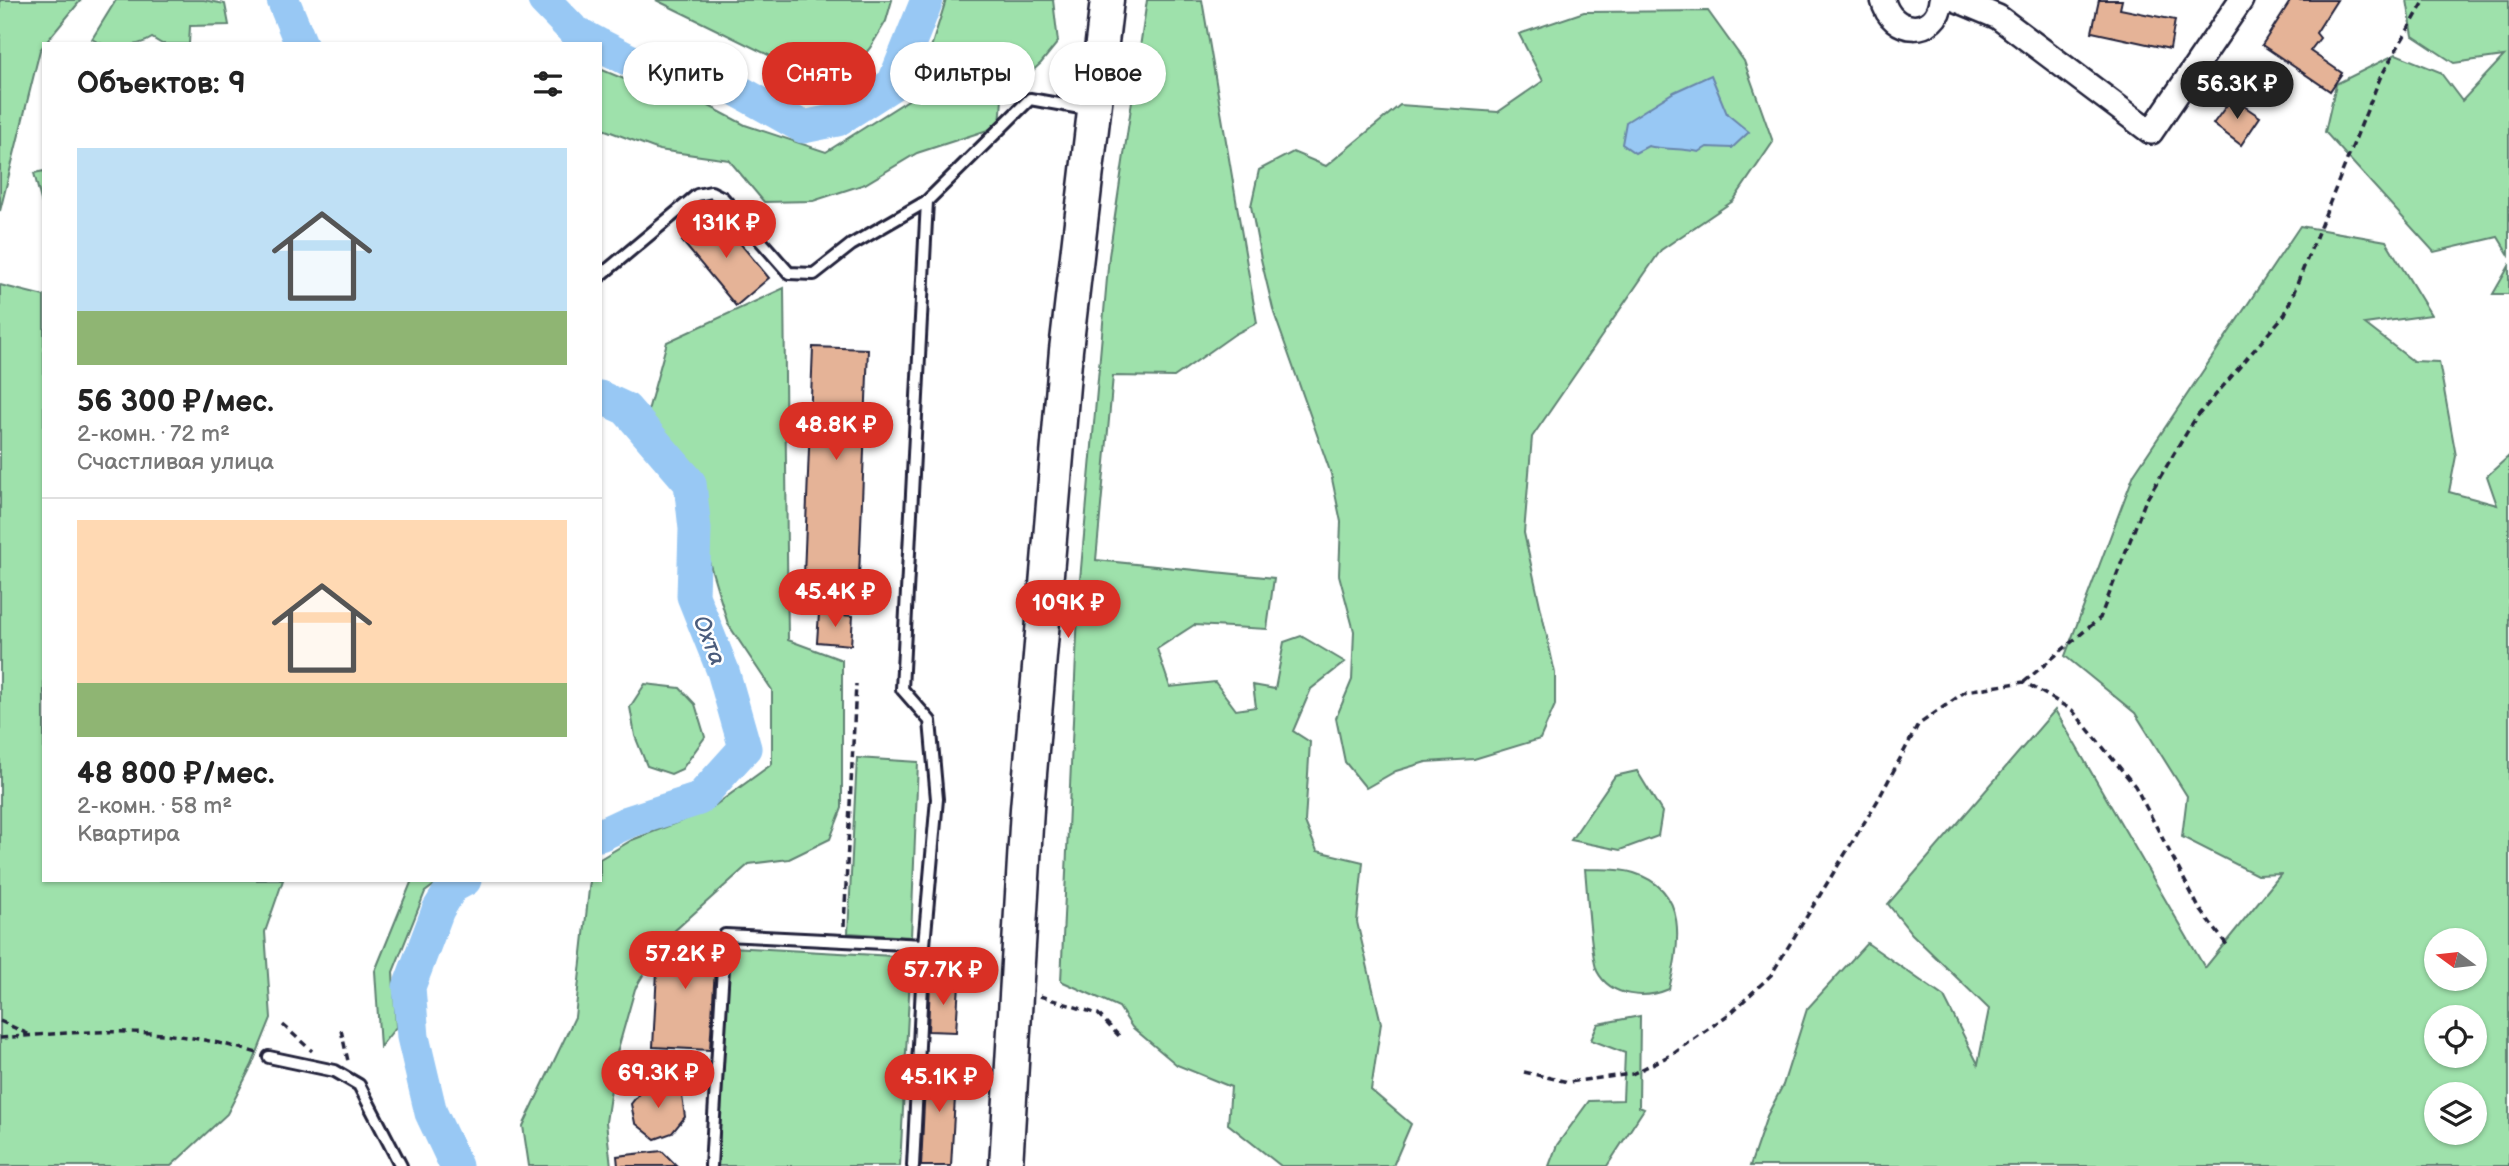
<!DOCTYPE html>
<html lang="ru">
<meta charset="utf-8">
<style>
body{margin:0;font-family:"Balsamiq Sans",sans-serif;background:#f6f6f6;color:#222;height:100vh;display:flex;flex-direction:column;font-size:26px;white-space:nowrap}
*{box-sizing:border-box;margin:0}
p{font-size:23px;color:#767676}
.icon{flex:none;width:38px;height:38px;fill:none;stroke:currentColor;stroke-width:2;stroke-linecap:round;stroke-linejoin:round}
.map{position:relative;flex:1;overflow:hidden}
.side{position:absolute;left:42px;top:42px;width:560px;height:840px;display:flex;flex-direction:column;background:#fff;border-radius:0px;box-shadow:0 2px 5px #0004}
.side>*{flex:none}
.top-card{position:absolute;left:623px;top:42px;width:665px;height:63px;display:flex;gap:14px}
.needle{width:46px;rotate:285deg}
.buttons{position:absolute;left:2424px;top:928px;display:grid;gap:14px}
.buttons a{display:grid;place-items:center;width:63px;height:63px;border-radius:50%;background:#fff;box-shadow:0 2px 5px #0004;font-size:35px}
.price{position:absolute;translate:-50% -60px;padding:0 16px;border-radius:24px;background:#d93025;color:#fff;font-size:23px;line-height:46px;filter:drop-shadow(0 2px 4px #0008)}
.price::after{content:'';position:absolute;left:50%;top:42px;width:21px;height:16px;margin-left:-10px;background:inherit;clip-path:polygon(0 0,100% 0,50% 100%)}
.price.on{background:#222;color:#fff}
ul{padding:0;list-style:none}
li{display:grid;align-content:center;gap:14px;height:371px;padding:0 35px}
li+li{border-top:2px solid #e0e0e0}
li span{display:grid;place-items:center;height:217px;border-radius:0px;color:#555}
li>.icon{margin-inline-start:auto}
span .icon{width:126px;height:126px;fill:#fffc;stroke-width:1}
li b{font-size:30px}
h2{display:flex;justify-content:space-between;align-items:center;height:84px;padding:0 35px;font-size:30px}
.pill{padding:0 24px;border-radius:32px;background:#fff;box-shadow:0 2px 5px #0004;font-size:24px;line-height:63px}
.pill.on{background:#d93025;color:#fff}
.map>svg:first-child{display:block}
.green{fill:#9ee1ab;stroke:#608273;stroke-width:2;fill-rule:evenodd}
.water{fill:#98c8f4;stroke:#6986aa;stroke-width:2}
.lines{fill:none;stroke-linecap:round;stroke-linejoin:round}
.river{stroke:#98c8f4;stroke-width:33}
.building{fill:#e5b397;stroke:#22223b;stroke-width:2}
.service-casing{stroke:#22223b;stroke-width:16}
.minor-casing{stroke:#22223b;stroke-width:28}
.secondary-casing{stroke:#22223b;stroke-width:37}
.path{stroke:#22223b;stroke-width:3.5;stroke-dasharray:7 5;stroke-linecap:butt}
.service{stroke:#fff;stroke-width:10}
.minor{stroke:#fff;stroke-width:23}
.secondary{stroke:#fff;stroke-width:32}
.labels{text-anchor:middle;stroke-width:5;stroke-linejoin:round;paint-order:stroke}
.water-label{font-size:23px;font-style:italic;fill:#4b5c7c;stroke:#fff}
</style>
<div class="map">
<svg width="2509" height="1166" viewBox="0 0 2509 1166">
<rect width="100%" height="100%" fill="#fff"/>
<filter id="ink" filterUnits="userSpaceOnUse"><feTurbulence type="fractalNoise" baseFrequency=".0143" numOctaves="2"/><feDisplacementMap in="SourceGraphic" scale="14" xChannelSelector="R" yChannelSelector="G"/><feConvolveMatrix kernelMatrix="1 2 1 2 8 2 1 2 1" color-interpolation-filters="sRGB"/></filter>
<g filter="url(#ink)">
<path class="green" d="M0,0H81L40,50L0,211Z
M116,0H204L225,4L229,25L190,26L189,44H162L152,38C139,47 105,49 92,39Z
M656,0H892L886,21L870,48L855,66L829,73L799,70Z
M946,0H1053L1058,42L1041,63L1002,99L1000,126L917,153L865,184L813,201L764,202L729,160L659,150L600,128V69L648,89L692,97L745,125L826,152L916,95Z
M1147,0H1202L1257,323L1235,334L1174,377L1113,376L1096,560L1274,578L1267,629L1194,625L1157,649L1170,687L1215,682L1236,710L1256,707L1253,685L1275,689L1284,642L1301,636L1345,662L1311,689L1293,731L1310,742L1305,822L1317,851L1363,862L1357,922L1381,1023L1371,1090L1411,1124L1393,1166H1281L1228,1124L1231,1087L1177,1065L1132,1027L1119,1007L1061,981L1079,591L1109,256Z
M2407,0H2509V255L2498,237L2434,252L2325,132L2336,84L2396,54L2440,72L2462,101L2504,56L2454,63L2413,36Z
M1708,11L1744,61L1773,142L1733,201L1661,250L1532,437L1524,533L1555,673V705L1540,739L1474,759L1426,762L1396,771L1366,788L1345,762L1336,718L1352,680L1354,631L1339,575L1341,522L1331,474L1274,313L1261,259L1251,206L1259,170L1293,152L1326,166L1400,105L1498,112L1543,81L1519,34L1584,12Z
M44,171V212L34,173Z
M2300,226L2386,241L2431,315L2365,324L2413,361L2439,362L2456,456L2449,492L2497,505L2487,476L2509,456V1166H1750L1767,1116L1783,1085L1807,1009L1867,943L1944,997L1978,1064L1989,1009L1912,934L1888,904L2055,710L2205,968L2281,874L2257,875L2182,837L2187,796L2135,713L2065,656L2134,474ZM2436,940H2474V978H2436ZM2436,1017H2474V1055H2436ZM2436,1094H2474V1132H2436Z
M2509,266V294H2493Z
M0,285L44,296V880H283L265,932L271,1018L252,1065L227,1114L171,1166H0Z
M784,288L788,640L842,660V808L830,839L789,859L749,864L662,942L635,989L616,1056L606,1122L611,1166H529L523,1126L575,1017L590,880H600V859L632,840L707,811L772,764V690L728,624L708,558L700,482L646,418L667,342Z
M645,684L680,688L695,704L705,737L682,769L671,774L647,766L635,736L630,707Z
M857,758L918,762L911,937L848,933Z
M1637,771L1662,812L1658,836L1620,850L1571,840L1615,776Z
M1585,869C1600,870 1619,868 1634,873C1689,890 1680,945 1669,989C1646,999 1611,998 1597,971C1591,959 1587,888 1585,869Z
M412,880H441L425,892L393,972L396,1027L380,1047L375,971Z
M730,947L911,957L900,1166H718Z
M1640,1016L1639,1107L1644,1109L1607,1166H1549L1557,1145L1589,1101L1623,1100L1625,1053L1591,1040L1598,1024Z"/>
<path class="water" d="M1711,75L1727,114L1749,132L1732,148L1707,147L1699,152C1681,148 1665,150 1648,146L1635,153L1622,144L1626,122L1674,92Z"/>
<g class="lines">
<path class="river" d="M283,0L301,44
M544,0L574,31L598,44
M600,45L635,63L724,83L803,127L837,120L893,84L927,0
M600,397L626,409L690,483L695,529L693,596L723,671L745,748L699,799L628,822L600,835
M456,1166L431,1113L413,1037L409,987L438,910L452,887L465,880"/>
</g>
<path class="building" d="M2099,0H2122L2120,9L2175,20L2170,49L2092,32Z
M2291,0H2337L2316,33L2320,38L2310,51L2342,73L2330,91L2262,45Z
M2232,98L2260,117L2241,145L2213,124Z
M715,213L769,278L736,306L682,241Z
M813,347L868,349L859,577L804,575Z
M819,613L853,616L851,645L817,642Z
M659,933L717,936L710,1050L653,1047Z
M930,982L959,984L956,1032L928,1031Z
M926,1062L957,1063L951,1166H921Z
M666,1083L682,1096L685,1117L672,1133L655,1139L635,1123L631,1104L645,1086Z
M662,1151L677,1166H618L617,1156Z"/>
<g class="lines">
<defs>
<path id="service" d="M600,276L697,195L711,192L723,198L789,273L814,274L851,245L927,201L1030,99L1092,110
M924,945L937,799L930,721L902,689L927,201
M269,1057L335,1071L359,1085L401,1166
M711,1166L725,935L924,945L913,1166"/>
<path id="minor" d="M1883,0C1891,36 1938,37 1941,0
M1957,0L1998,17L2151,132L2241,0"/>
<path id="secondary" d="M1006,1166L1027,809L1066,350L1107,0"/>
</defs>
<use href="#service" class="service-casing"/>
<use href="#minor" class="minor-casing"/>
<use href="#secondary" class="secondary-casing"/>
<path class="path" d="M2024,682L2100,618L2145,502L2195,419L2285,314L2380,78L2425,0
M844,926L856,684
M1040,996L1098,1014L1121,1038
M0,1021L30,1035
M283,1025L312,1051
M341,1030L348,1061
M0,1038C96,1030 164,1025 257,1053
M1524,1072L1568,1082L1632,1074L1673,1054L1732,1012L1771,975L1878,800L1918,725L1966,691L2024,682L2072,710L2135,786L2199,908L2227,945"/>
<use href="#service" class="service"/>
<use href="#minor" class="minor"/>
<use href="#secondary" class="secondary"/>
</g>
</g>
<g class="labels">
<g class="water-label">
<text transform="translate(710 640) rotate(68)" y="8">Охта</text>
</g>
</g>
</svg>
<div class="buttons">
<a><svg class="needle" viewBox="-14 -14 28 28"><path d="M0-13l5 13h-10z" fill="#e53935"/><path d="M0 13l5-13h-10z" fill="#767676"/></svg></a>
<a><svg class="icon" aria-label="locate" viewBox="0 0 24 24"><circle cx="12" cy="12" r="6"/><path d="M12 2v4M12 18v4M2 12h4M18 12h4"/></svg></a>
<a><svg class="icon" aria-label="layers" viewBox="0 0 24 24"><path d="M12 4l9 5-9 5-9-5zM3 14l9 5 9-5"/></svg></a>
</div>
<b class="price on" style="left:2237px;top:121px">56.3K ₽</b>
<b class="price" style="left:726px;top:260px">131K ₽</b>
<b class="price" style="left:836px;top:462px">48.8K ₽</b>
<b class="price" style="left:835px;top:629px">45.4K ₽</b>
<b class="price" style="left:1068px;top:640px">109K ₽</b>
<b class="price" style="left:685px;top:991px">57.2K ₽</b>
<b class="price" style="left:943px;top:1007px">57.7K ₽</b>
<b class="price" style="left:658px;top:1110px">69.3K ₽</b>
<b class="price" style="left:939px;top:1114px">45.1K ₽</b>
<div class="top-card">
<a class="pill">Купить</a>
<a class="pill on">Снять</a>
<a class="pill">Фильтры</a>
<a class="pill">Новое</a>
</div>
<section class="side">
<h2>Объектов: 9<svg class="icon" aria-label="filters" viewBox="0 0 24 24"><path d="M4 7h16M4 17h16"/><circle cx="9" cy="7" r="2"/><circle cx="15" cy="17" r="2"/></svg></h2>
<ul>
<li><span style="background:linear-gradient(#bfe0f5 75%,#8fb573 0)"><svg class="icon" aria-label="home" viewBox="0 0 24 24"><path d="M3 11l9-7 9 7M6 9v11h12V9"/></svg></span><div><b>56 300 ₽/мес.</b><p>2-комн. · 72 m²</p><p>Счастливая улица</p></div></li>
<li><span style="background:linear-gradient(#ffd9b3 75%,#8fb573 0)"><svg class="icon" aria-label="home" viewBox="0 0 24 24"><path d="M3 11l9-7 9 7M6 9v11h12V9"/></svg></span><div><b>48 800 ₽/мес.</b><p>2-комн. · 58 m²</p><p>Квартира</p></div></li>
</ul>
</section>
</div>
